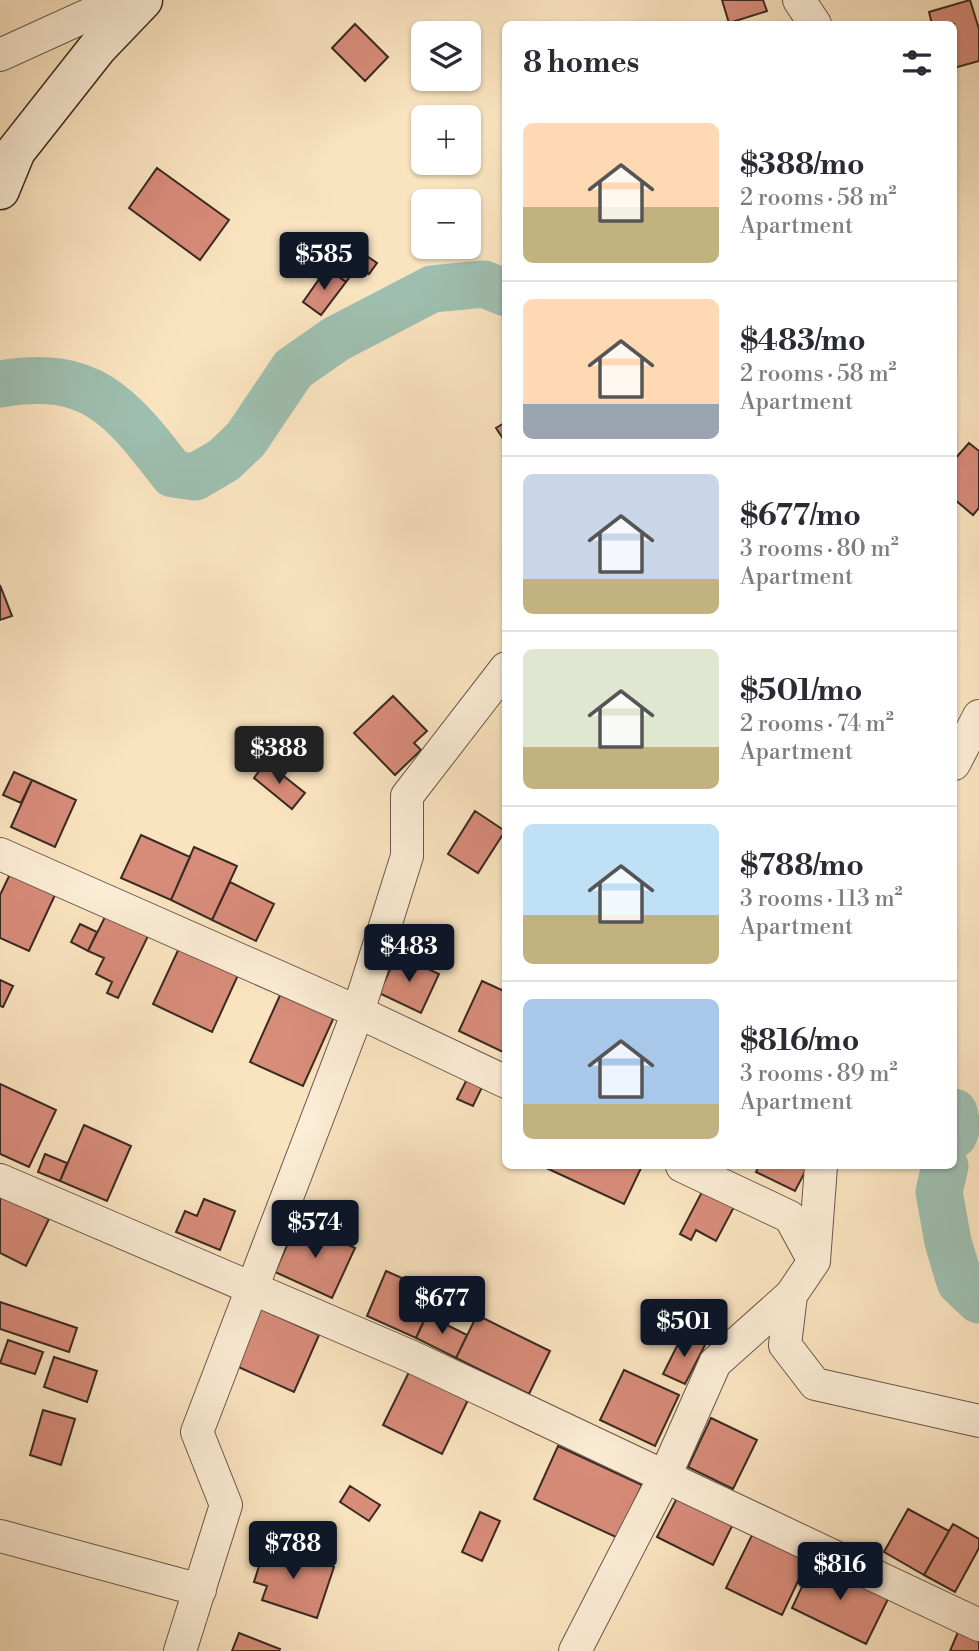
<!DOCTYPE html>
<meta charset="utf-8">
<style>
body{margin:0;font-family:"Libre Bodoni",serif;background:#f2f2f3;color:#2b2b33;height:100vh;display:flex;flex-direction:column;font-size:26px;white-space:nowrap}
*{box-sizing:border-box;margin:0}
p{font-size:23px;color:#7c7c81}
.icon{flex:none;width:38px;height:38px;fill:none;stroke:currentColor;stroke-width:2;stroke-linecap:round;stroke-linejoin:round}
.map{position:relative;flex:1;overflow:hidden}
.side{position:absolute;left:502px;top:21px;width:455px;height:1148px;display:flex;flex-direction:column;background:#fff;border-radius:10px;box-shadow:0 2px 5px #0004}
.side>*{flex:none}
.fabs{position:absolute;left:411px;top:21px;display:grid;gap:14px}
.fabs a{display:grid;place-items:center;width:70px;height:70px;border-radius:10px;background:#fff;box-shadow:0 2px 5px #0004;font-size:35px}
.price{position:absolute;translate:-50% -60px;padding:0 16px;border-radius:7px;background:#111827;color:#fff;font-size:23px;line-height:46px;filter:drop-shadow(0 2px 4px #0008)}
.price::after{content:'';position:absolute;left:50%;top:42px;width:21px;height:16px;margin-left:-10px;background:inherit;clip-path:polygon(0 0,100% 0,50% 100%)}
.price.active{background:#222;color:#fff}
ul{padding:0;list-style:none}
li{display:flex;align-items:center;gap:21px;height:175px;padding:0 21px}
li+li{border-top:2px solid #e1e1e2}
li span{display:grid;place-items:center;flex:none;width:196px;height:140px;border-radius:10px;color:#555}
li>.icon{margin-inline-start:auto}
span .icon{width:84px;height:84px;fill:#fffc;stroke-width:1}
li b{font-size:30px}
h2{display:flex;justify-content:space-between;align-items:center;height:84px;padding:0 21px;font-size:30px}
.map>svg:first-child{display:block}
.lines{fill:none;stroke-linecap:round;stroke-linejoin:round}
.river{stroke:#9ebfb0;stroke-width:47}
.building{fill:#d88c7a;stroke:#392a22;stroke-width:2}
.minor-casing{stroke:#69584a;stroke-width:34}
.secondary-casing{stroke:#392a22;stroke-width:41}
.minor{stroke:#fcedd6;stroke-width:32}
.secondary{stroke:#fcedd6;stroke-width:38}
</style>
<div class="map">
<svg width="979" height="1651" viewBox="0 0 979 1651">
<rect width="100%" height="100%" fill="#fae4c0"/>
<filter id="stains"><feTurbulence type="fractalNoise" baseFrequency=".00286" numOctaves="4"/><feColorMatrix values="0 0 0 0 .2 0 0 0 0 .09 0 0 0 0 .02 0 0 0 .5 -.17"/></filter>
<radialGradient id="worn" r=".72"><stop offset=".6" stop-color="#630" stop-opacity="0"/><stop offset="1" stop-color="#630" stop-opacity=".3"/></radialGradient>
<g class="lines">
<path class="river" d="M0,384C92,368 121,407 173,474L195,477L224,460L246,439L293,369L336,339L432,289L484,284L506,293
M954,1112L957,1126L954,1135
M945,1166L939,1192L948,1242L960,1282L979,1300"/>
</g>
<path class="building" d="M722,0H763L767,11L729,23Z
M970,0L979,29V61L954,68V24H932L929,12Z
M355,24L388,57L365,81L332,48Z
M157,168L229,220L200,260L129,208Z
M345,241L377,263L369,274L358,266L346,282L327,268Z
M327,268L346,282L321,315L303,302Z
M506,422V443L496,428Z
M969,443L979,451V508L973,515L954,499V460Z
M0,585L12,616L0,620Z
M393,696L427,731L414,743L421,750L395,775L354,733Z
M266,762L305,793L292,809L254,778Z
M14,772L32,780L21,803L3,795Z
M32,780L76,800L55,847L11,827Z
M475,811L505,831L478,873L448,854Z
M141,835L190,857L171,900L121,878Z
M194,847L237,866L212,920L171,900Z
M10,874L55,895L29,951L0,938V895Z
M230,882L274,904L256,941L212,920Z
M107,913L149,934L118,998L107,993L112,982L96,974L104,958L88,951Z
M80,924L97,932L88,951L71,942Z
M180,946L239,973L212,1032L153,1004Z
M397,955L439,974L421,1013L379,993Z
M0,980L13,986L3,1007L0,1006Z
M482,981L506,992V1047L503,1052L459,1031Z
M281,993L334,1017L303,1086L250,1062Z
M468,1077L483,1085L473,1106L457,1099Z
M0,1084L56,1110L29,1167L0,1154Z
M84,1125L131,1146L107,1201L60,1181Z
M45,1154L67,1163L60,1181L38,1172Z
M542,1166H642L624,1204Z
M759,1166H808L795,1191L756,1172Z
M704,1188L735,1205L716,1241L696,1230L691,1240L680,1234Z
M0,1195L49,1219L26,1266L0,1253Z
M204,1199L235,1211L220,1250L176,1232L185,1211L197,1216Z
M298,1221L355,1248L332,1298L275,1272Z
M386,1271L436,1293L416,1338L367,1316Z
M0,1302L77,1328L69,1352L0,1329Z
M259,1308L319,1335L294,1392L234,1365Z
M427,1315L467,1335L456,1358L416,1338Z
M477,1315L550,1351L529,1394L456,1358Z
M683,1334L705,1345L685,1384L663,1374Z
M8,1340L43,1352L35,1374L0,1363Z
M54,1357L97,1371L87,1402L44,1387Z
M624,1370L679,1395L655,1446L600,1420Z
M409,1372L468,1400L442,1454L383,1425Z
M43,1410L75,1419L61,1465L30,1455Z
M711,1418L757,1440L733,1489L688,1467Z
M558,1446L642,1485L618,1538L534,1499Z
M350,1486L380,1505L369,1521L340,1502Z
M678,1496L733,1524L713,1565L657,1537Z
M908,1509L949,1531L924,1575L884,1552Z
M480,1512L500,1521L482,1561L462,1552Z
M953,1524L979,1539V1548L955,1592L924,1575Z
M753,1533L808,1560L782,1615L726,1588Z
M266,1544L334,1567L317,1618L262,1600L267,1586L254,1582Z
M814,1561L889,1597L866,1644L792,1608Z
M958,1632L979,1641V1651H950Z
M239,1633L280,1649L279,1651H232Z"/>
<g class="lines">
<defs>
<path id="minor" d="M799,0L815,24
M0,55L121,0
M954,764L979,716
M0,854L358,1012L506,1082
M0,1180L410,1356L979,1625
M814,1261L821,1166
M791,1295L785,1345L815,1384L979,1421
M0,1536L200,1590
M180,1651L226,1505L197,1432L358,1012L407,856V796L506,668
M575,1651L665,1476L715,1363L791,1295L814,1261L790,1217L682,1166"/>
<path id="secondary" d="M0,190L16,151L98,47L143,0"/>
</defs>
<use href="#minor" class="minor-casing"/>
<use href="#secondary" class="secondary-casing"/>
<use href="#minor" class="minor"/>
<use href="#secondary" class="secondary"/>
</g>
<rect width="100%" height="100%" filter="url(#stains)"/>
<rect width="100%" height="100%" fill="url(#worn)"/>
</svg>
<div class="fabs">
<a><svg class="icon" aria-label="layers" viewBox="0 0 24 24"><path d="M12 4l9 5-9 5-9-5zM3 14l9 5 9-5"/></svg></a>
<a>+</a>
<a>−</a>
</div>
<b class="price" style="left:324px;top:292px">$585</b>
<b class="price active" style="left:279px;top:786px">$388</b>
<b class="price" style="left:409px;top:984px">$483</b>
<b class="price" style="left:315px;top:1260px">$574</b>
<b class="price" style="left:442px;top:1336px">$677</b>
<b class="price" style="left:684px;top:1359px">$501</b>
<b class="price" style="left:293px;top:1581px">$788</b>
<b class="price" style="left:840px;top:1602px">$816</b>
<section class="side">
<h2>8 homes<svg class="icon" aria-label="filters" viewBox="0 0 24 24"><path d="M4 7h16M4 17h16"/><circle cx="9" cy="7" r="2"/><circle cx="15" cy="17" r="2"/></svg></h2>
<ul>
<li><span style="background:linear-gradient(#ffd9b3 60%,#c2b280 0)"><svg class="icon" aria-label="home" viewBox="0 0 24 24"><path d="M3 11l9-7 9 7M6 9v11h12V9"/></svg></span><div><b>$388/mo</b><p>2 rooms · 58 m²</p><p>Apartment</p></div></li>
<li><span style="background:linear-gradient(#ffd9b3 75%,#9aa5b1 0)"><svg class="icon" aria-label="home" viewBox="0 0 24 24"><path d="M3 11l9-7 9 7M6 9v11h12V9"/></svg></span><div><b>$483/mo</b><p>2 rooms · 58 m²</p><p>Apartment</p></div></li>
<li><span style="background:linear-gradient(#c9d6e8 75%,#c2b280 0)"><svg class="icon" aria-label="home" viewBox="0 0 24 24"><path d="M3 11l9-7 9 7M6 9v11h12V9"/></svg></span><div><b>$677/mo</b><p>3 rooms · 80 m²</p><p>Apartment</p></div></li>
<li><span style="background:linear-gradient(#dfe7d0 70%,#c2b280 0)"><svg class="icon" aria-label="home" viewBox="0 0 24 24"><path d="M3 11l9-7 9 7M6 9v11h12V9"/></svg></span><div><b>$501/mo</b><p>2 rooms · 74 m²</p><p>Apartment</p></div></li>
<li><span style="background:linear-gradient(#bfe0f5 65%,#c2b280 0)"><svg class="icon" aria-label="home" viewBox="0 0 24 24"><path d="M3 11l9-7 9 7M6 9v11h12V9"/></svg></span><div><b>$788/mo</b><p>3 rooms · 113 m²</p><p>Apartment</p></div></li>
<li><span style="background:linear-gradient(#a9c7e8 75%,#c2b280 0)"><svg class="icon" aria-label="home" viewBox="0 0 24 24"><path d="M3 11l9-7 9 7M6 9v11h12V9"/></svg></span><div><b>$816/mo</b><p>3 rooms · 89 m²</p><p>Apartment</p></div></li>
</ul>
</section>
</div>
